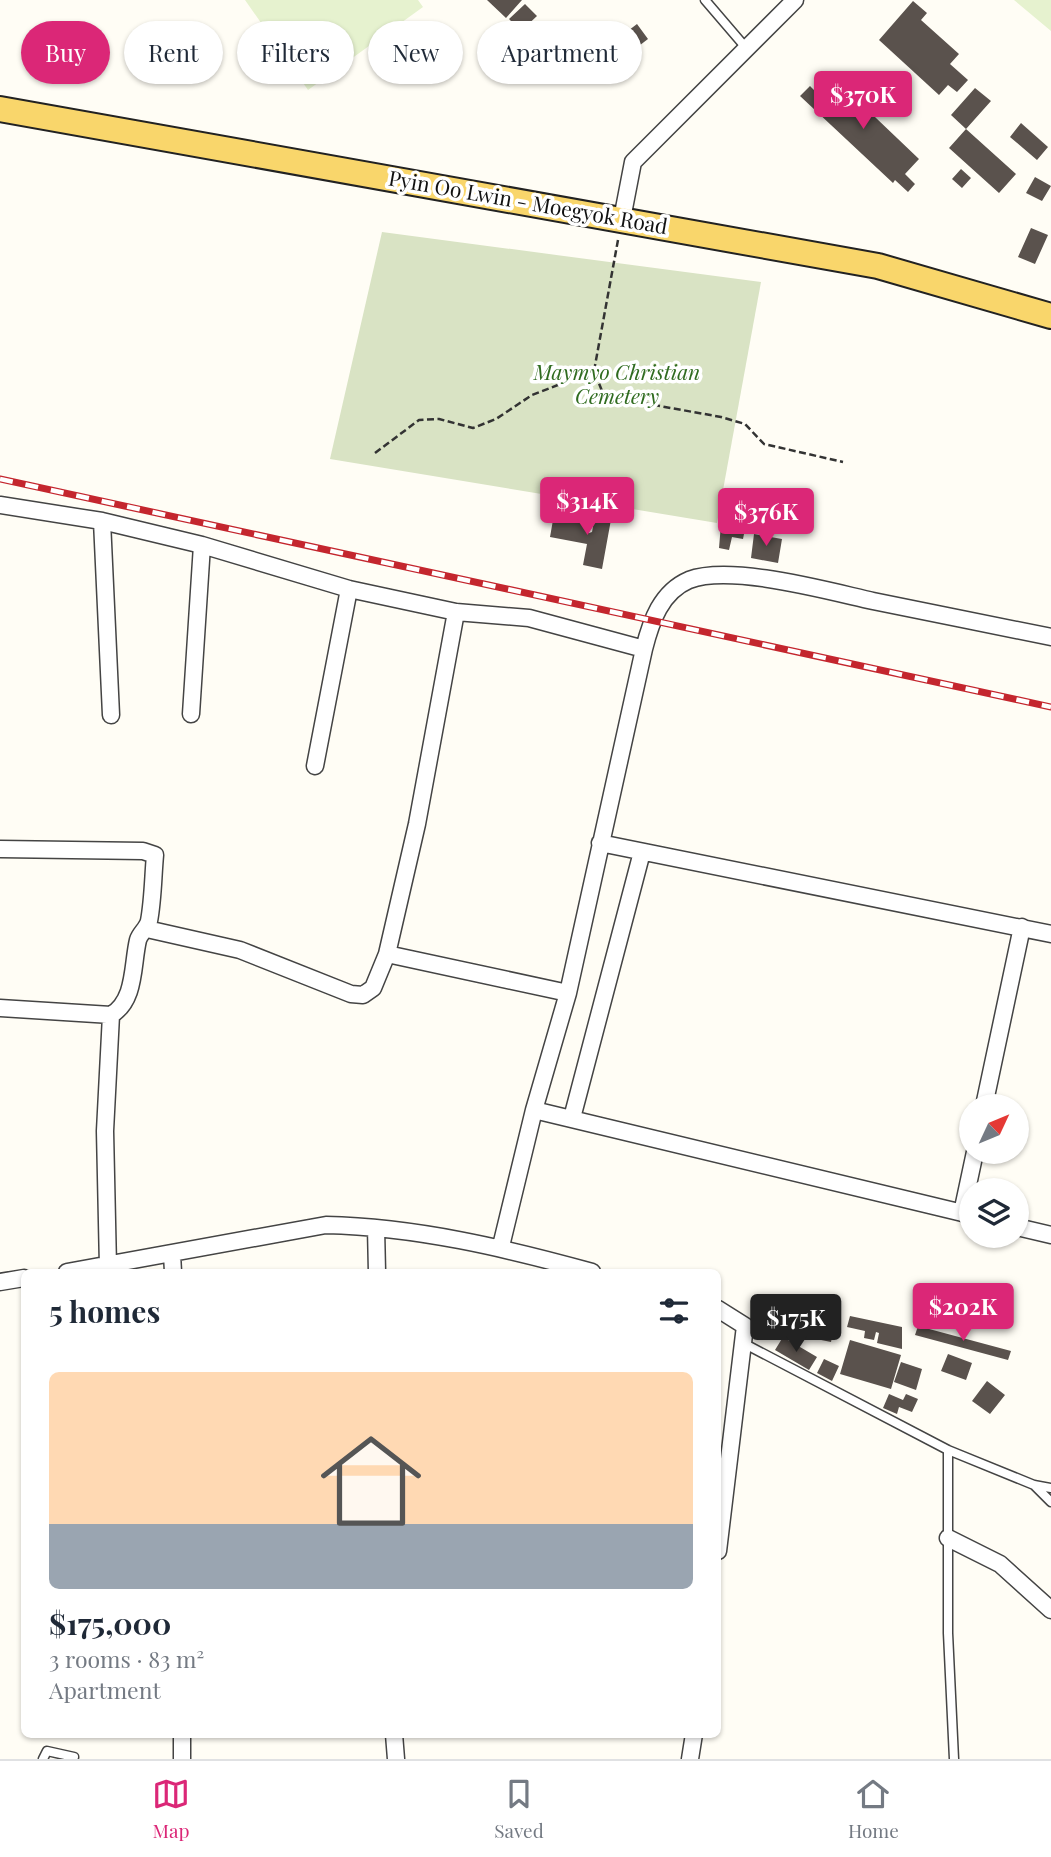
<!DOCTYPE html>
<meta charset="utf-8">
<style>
body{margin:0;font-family:"Playfair Display",serif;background:#f2f2f3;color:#1f2937;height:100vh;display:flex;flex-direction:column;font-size:26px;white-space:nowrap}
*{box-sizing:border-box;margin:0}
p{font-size:23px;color:#747a83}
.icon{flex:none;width:38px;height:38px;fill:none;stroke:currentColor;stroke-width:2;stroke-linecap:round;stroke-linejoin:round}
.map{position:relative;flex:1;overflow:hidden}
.side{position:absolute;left:21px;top:1269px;width:700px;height:469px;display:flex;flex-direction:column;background:#fff;border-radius:10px;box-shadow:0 2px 5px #0004}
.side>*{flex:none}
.banner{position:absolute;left:21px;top:21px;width:700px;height:63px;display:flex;gap:14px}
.needle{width:46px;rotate:46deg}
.tools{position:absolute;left:959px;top:1094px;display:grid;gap:14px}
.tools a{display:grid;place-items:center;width:70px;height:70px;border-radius:50%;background:#fff;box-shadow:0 2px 5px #0004;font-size:35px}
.price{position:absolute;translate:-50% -60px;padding:0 16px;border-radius:7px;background:#db2777;color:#fff;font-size:23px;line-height:46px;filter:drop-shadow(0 2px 4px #0008)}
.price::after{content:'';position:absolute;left:50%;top:42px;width:21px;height:16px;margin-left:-10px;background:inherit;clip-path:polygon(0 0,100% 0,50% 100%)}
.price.current{background:#222;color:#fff}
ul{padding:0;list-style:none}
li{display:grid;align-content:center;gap:14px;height:371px;padding:0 28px}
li+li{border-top:2px solid #e0e1e3}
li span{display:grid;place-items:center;height:217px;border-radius:10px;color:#555}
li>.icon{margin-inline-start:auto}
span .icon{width:126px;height:126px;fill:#fffc;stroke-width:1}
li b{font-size:30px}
h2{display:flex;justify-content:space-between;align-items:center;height:84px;padding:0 28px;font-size:30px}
.chip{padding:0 24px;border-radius:32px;background:#fff;box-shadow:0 2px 5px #0004;font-size:24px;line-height:63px}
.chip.current{background:#db2777;color:#fff}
.tab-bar{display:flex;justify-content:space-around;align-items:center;height:98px;border-top:2px solid #e0e1e3;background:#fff;font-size:19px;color:#747a83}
.tab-bar a{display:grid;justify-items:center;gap:4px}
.tab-bar .current{color:#db2777}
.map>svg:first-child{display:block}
.cemetery{fill:#d9e3c4}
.pitch{fill:#e6f2cf}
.building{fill:#5a524d}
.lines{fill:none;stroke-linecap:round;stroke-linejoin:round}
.lane-casing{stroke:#444;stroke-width:11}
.street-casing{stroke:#444;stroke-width:19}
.primary-casing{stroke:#222;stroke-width:28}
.path{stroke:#333;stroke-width:2.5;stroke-dasharray:7 3.5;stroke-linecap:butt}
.lane{stroke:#fff;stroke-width:8}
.street{stroke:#fff;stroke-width:16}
.primary{stroke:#f9d66b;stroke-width:24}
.rail-casing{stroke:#c4262e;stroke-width:7}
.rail{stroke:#fff;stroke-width:4.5;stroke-dasharray:13;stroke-linecap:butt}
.labels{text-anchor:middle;stroke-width:7;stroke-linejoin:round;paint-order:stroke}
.street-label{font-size:21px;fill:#111;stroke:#fff}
.park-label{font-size:21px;font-style:italic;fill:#2f6b1f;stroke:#fff}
</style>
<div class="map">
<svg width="1051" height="1759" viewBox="0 0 1051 1759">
<rect width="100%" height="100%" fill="#fffdf5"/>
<path class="cemetery" d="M382,232L761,282L717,523L330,459Z"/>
<path class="pitch" d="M245,0H418L423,7L308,90Z
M1014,0H1051V31Z"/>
<path class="building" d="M487,0H522L506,18Z
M913,1L927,13L921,20L959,54L950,64L968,80L957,92L948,85L939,95L879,40Z
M525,4L537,16L521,31L509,19Z
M637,24L648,39L627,55L616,40Z
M589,53L598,64L579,79L570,68Z
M832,76L919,159L905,174L915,184L908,192L895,180L893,183L800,96L810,86L817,93Z
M975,88L991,101L966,129L1016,174L999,193L949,148L966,129L951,115Z
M1021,123L1048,147L1037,160L1010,137Z
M961,169L971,178L962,188L952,179Z
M1035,177L1051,186L1042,201L1026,193Z
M1031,228L1048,235L1035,264L1018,257Z
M596,511L612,514L602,569L583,565L587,544L550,537L553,520L569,523L570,518L582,520L581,524L590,526L589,533L592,532Z
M721,524L745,529L743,539L732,537L729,550L719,548Z
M754,534L782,539L778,563L751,558Z
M767,1304L786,1309L783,1323L763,1318Z
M792,1309L836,1318L831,1342L787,1333Z
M850,1316L902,1327V1349L877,1343L879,1333L876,1332L874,1340L864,1338L865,1331L847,1327Z
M918,1326L1011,1351L1008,1360L915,1335Z
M783,1337L817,1357L809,1370L775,1350Z
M850,1340L901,1355L891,1389L840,1374Z
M948,1354L972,1363L966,1380L941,1371Z
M824,1359L839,1366L832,1381L817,1373Z
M901,1362L922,1369L916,1390L894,1382Z
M987,1381L1005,1395L990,1414L972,1401Z
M889,1394L903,1400L906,1394L918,1399L912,1412L899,1407L897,1414L883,1408Z"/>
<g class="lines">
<defs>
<path id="lane" d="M705,0L747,49
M745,1344L948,1450L1034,1485L1051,1488
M948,1450V1633L954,1759
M1034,1485L1051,1502
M43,1759L47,1751L74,1757"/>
<path id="street" d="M622,219L633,162L795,0
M0,505L102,521L202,545L349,589L456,612L529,618L644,649
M102,521L111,715
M191,714L202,545
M315,766L349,589
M600,843L1051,934
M0,849L143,851L155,855C153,877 153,900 149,921C147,929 140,933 138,940C132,965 136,1000 111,1015L105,1131L108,1267
M147,929L240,950L351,994L363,995L373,988L387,954L417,824L456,612
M387,954L568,993
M0,1008L111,1015
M984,1106L1022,927
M534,1110L971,1215
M572,1118L642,852
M962,1213L975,1152
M1017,1227L1051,1235
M376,1228L377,1272
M501,1246L534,1110L568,993L644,649C651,621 661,592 689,580C731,564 828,591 873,601C932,613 992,625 1051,637
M172,1254L173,1272
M67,1272L326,1225C416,1227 505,1248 592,1272
M0,1282L24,1278
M718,1309L745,1326L718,1551
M948,1538L1000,1564L1051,1610
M182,1734V1759
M394,1734L396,1759
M690,1759L694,1734"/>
<path id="primary" d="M0,109L878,266L1051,316"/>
</defs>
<use href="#lane" class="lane-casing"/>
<use href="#street" class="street-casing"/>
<use href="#primary" class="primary-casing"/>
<path class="path" d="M618,240L594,371L604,396L721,417L745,424L764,444L843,462
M375,453L419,420L439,419L473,428L496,419L532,395L594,371"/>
<use href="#lane" class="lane"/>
<use href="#street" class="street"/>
<use href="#primary" class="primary"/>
<defs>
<path id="rail" d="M0,479L1051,707"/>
</defs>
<use href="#rail" class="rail-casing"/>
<use href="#rail" class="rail"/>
</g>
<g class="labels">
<g class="street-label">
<text transform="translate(528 203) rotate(10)" y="7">Pyin Oo Lwin - Moegyok Road</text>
</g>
<g class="park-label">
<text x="617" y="380">Maymyo Christian<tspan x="617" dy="24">Cemetery</tspan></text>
</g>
</g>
</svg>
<div class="tools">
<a><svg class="needle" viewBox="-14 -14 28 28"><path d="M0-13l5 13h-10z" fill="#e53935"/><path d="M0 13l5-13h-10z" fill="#747a83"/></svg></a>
<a><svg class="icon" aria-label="layers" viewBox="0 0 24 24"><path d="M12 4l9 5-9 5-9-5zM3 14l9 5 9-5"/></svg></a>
</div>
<b class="price" style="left:863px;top:131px">$370K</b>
<b class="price" style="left:587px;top:537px">$314K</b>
<b class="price" style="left:766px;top:548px">$376K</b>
<b class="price" style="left:963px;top:1343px">$202K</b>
<b class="price current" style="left:796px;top:1354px">$175K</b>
<div class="banner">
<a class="chip current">Buy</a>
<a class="chip">Rent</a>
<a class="chip">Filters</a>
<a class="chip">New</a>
<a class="chip">Apartment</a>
</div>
<section class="side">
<h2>5 homes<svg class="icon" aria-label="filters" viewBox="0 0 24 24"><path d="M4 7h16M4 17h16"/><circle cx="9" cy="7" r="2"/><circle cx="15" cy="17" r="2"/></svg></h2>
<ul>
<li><span style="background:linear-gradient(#ffd9b3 70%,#9aa5b1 0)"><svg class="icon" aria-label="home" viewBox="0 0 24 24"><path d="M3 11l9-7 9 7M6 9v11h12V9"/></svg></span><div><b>$175,000</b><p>3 rooms · 83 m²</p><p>Apartment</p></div></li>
</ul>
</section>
</div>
<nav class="tab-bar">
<a class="current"><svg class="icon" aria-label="map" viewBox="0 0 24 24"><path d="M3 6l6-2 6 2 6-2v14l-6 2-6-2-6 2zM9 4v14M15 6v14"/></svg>Map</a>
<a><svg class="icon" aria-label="saved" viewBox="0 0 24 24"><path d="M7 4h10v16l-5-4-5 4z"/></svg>Saved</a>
<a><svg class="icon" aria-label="home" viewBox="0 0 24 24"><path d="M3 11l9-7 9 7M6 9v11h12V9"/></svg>Home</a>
</nav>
